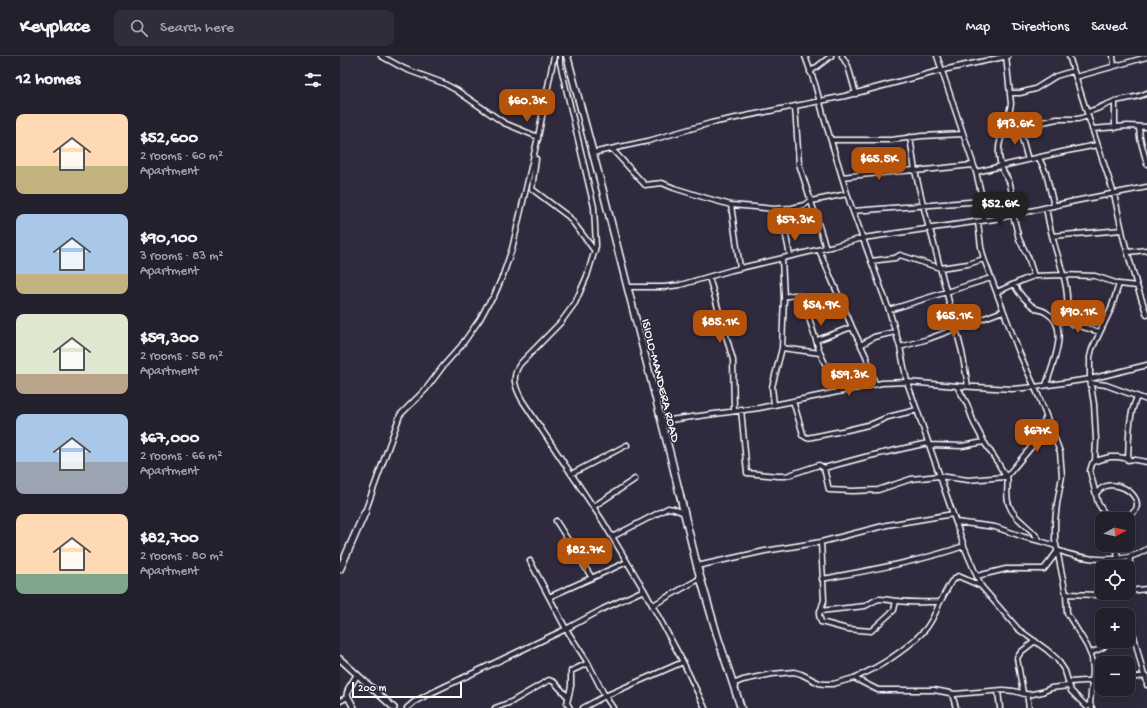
<!DOCTYPE html>
<meta charset="utf-8">
<style>
body{margin:0;font-family:"Gochi Hand",sans-serif;background:#2f2d3a;color:#f1f3f6;height:100vh;display:flex;flex-direction:column;font-size:15px;white-space:nowrap}
*{box-sizing:border-box;margin:0}
p{font-size:13px;color:#a3a3aa}
.icon{flex:none;width:22px;height:22px;fill:none;stroke:currentColor;stroke-width:2;stroke-linecap:round;stroke-linejoin:round}
.map{position:relative;flex:1;overflow:hidden}
.side{display:flex;flex-direction:column;background:#23202e;width:340px}
.side>*{flex:none}
.needle{width:26px;rotate:82deg}
.fabs{position:absolute;left:755px;top:456px;display:grid;gap:8px}
.fabs a{display:grid;place-items:center;width:40px;height:40px;border-radius:8px;background:#23202e;box-shadow:0 4px 16px #0002,0 0 0 1px #403e4a;font-size:20px}
.scale{position:absolute;left:12px;bottom:10px;width:110px;box-sizing:border-box;padding-left:4px;border:2px solid #fff;border-top:0;font-size:11px;line-height:14px;white-space:nowrap;color:#fff;-webkit-text-stroke:3px #2f2a3d;paint-order:stroke}
.price{position:absolute;translate:-50% -34px;padding:0 9px;border-radius:8px;background:#b45309;color:#fff;font-size:13px;line-height:26px;filter:drop-shadow(0 1px 2px #0008)}
.price::after{content:'';position:absolute;left:50%;top:24px;width:12px;height:9px;margin-left:-6px;background:inherit;clip-path:polygon(0 0,100% 0,50% 100%)}
.price.on{background:#222;color:#fff}
ul{padding:0;list-style:none}
li{display:flex;align-items:center;gap:12px;height:100px;padding:0 16px}
li span{display:grid;place-items:center;flex:none;width:112px;height:80px;border-radius:8px;color:#555}
li>.icon{margin-inline-start:auto}
span .icon{width:48px;height:48px;fill:#fffc;stroke-width:1}
li b{font-size:17px}
h2{display:flex;justify-content:space-between;align-items:center;height:48px;padding:0 16px;font-size:17px}
header{display:flex;align-items:center;gap:24px;box-sizing:border-box;height:56px;padding:0 20px;background:#23202e;border-bottom:1px solid #403e4a}
header strong{font-size:19px}
nav{display:flex;gap:22px;margin-inline-start:auto;font-size:14px}
.search{width:280px;height:36px;background:#2f2d3a;display:flex;align-items:center;gap:10px;box-sizing:border-box;padding:0 14px;border-radius:8px;color:#a3a3aa;font-size:15px}
main{display:flex;flex:1;min-height:0}
.map>svg:first-child{display:block}
.lines{fill:none;stroke-linecap:round;stroke-linejoin:round}
.minor-casing{stroke:#fff;stroke-width:7}
.major-casing{stroke:#fff;stroke-width:8}
.highway-casing{stroke:#fff;stroke-width:9}
.minor{stroke:#2f2a3d;stroke-width:4}
.major{stroke:#2f2a3d;stroke-width:5}
.highway{stroke:#2f2a3d;stroke-width:6}
.labels{text-anchor:middle;stroke-width:3;stroke-linejoin:round;paint-order:stroke}
.street-label{font-size:13px;fill:#fff;stroke:#2f2a3d}
</style>
<header>
<strong>Keyplace</strong>
<div class="search"><svg class="icon" aria-label="search" viewBox="0 0 24 24"><circle cx="10" cy="10" r="6"/><path d="M15 15l6 6"/></svg>Search here</div>
<nav><a>Map</a><a>Directions</a><a>Saved</a></nav>
</header>
<main>
<section class="side">
<h2>12 homes<svg class="icon" aria-label="filters" viewBox="0 0 24 24"><path d="M4 7h16M4 17h16"/><circle cx="9" cy="7" r="2"/><circle cx="15" cy="17" r="2"/></svg></h2>
<ul>
<li><span style="background:linear-gradient(#ffd9b3 65%,#c2b280 0)"><svg class="icon" aria-label="home" viewBox="0 0 24 24"><path d="M3 11l9-7 9 7M6 9v11h12V9"/></svg></span><div><b>$52,600</b><p>2 rooms · 60 m²</p><p>Apartment</p></div></li>
<li><span style="background:linear-gradient(#a9c7e8 75%,#c2b280 0)"><svg class="icon" aria-label="home" viewBox="0 0 24 24"><path d="M3 11l9-7 9 7M6 9v11h12V9"/></svg></span><div><b>$90,100</b><p>3 rooms · 83 m²</p><p>Apartment</p></div></li>
<li><span style="background:linear-gradient(#dfe7d0 75%,#b9a48a 0)"><svg class="icon" aria-label="home" viewBox="0 0 24 24"><path d="M3 11l9-7 9 7M6 9v11h12V9"/></svg></span><div><b>$59,300</b><p>2 rooms · 58 m²</p><p>Apartment</p></div></li>
<li><span style="background:linear-gradient(#a9c7e8 60%,#9aa5b1 0)"><svg class="icon" aria-label="home" viewBox="0 0 24 24"><path d="M3 11l9-7 9 7M6 9v11h12V9"/></svg></span><div><b>$67,000</b><p>2 rooms · 66 m²</p><p>Apartment</p></div></li>
<li><span style="background:linear-gradient(#ffd9b3 75%,#7fa58c 0)"><svg class="icon" aria-label="home" viewBox="0 0 24 24"><path d="M3 11l9-7 9 7M6 9v11h12V9"/></svg></span><div><b>$82,700</b><p>2 rooms · 80 m²</p><p>Apartment</p></div></li>
</ul>
</section>
<div class="map">
<svg width="807" height="652" viewBox="0 0 807 652">
<rect width="100%" height="100%" fill="#2f2a3d"/>
<filter id="ink" filterUnits="userSpaceOnUse"><feTurbulence type="fractalNoise" baseFrequency=".025" numOctaves="2"/><feDisplacementMap in="SourceGraphic" scale="8" xChannelSelector="R" yChannelSelector="G"/><feConvolveMatrix kernelMatrix="1 2 1 2 8 2 1 2 1" color-interpolation-filters="sRGB"/></filter>
<g filter="url(#ink)">
<g class="lines">
<defs>
<path id="minor" d="M41,0L65,13L103,27L116,34L164,67L198,81V83
M220,0V7L254,151L256,190L247,220L235,247L221,266L180,308C171,321 175,331 182,344L262,464L304,534L343,606L365,652
M465,0L475,28L485,65L510,147L549,254L560,291L567,326L577,354L624,490L641,530L678,573L707,594L717,603L725,615L731,635L747,651L750,648
M502,0L508,10L516,38
M597,0L636,116L641,137L644,164
M666,0L671,48L666,72
M729,0L748,60L774,138L784,184L797,230L807,259
M773,0L774,10
M470,16L491,0
M736,21L807,1
M671,37H680L695,33L716,20L733,15
M455,51L459,108L486,192
M747,56C757,54 766,48 776,45C787,42 797,42 807,37
M679,71L688,104
M775,72V45
M799,72L800,82L807,108
M752,73L788,70L807,71
M570,81L575,115L589,173
M491,84H551L582,80L623,78
M272,93L305,129L322,127L334,132L366,142L391,149L415,151L434,153L452,152L464,149L471,144
M252,97L308,85L371,67L505,40L603,14L668,0
M699,102L706,117L714,150
M196,103L192,133L229,161L255,195
M575,115L633,109
M636,116L722,96L757,89
M502,121C527,118 550,116 575,114
M471,145L507,138
M391,149L400,212
M706,152C708,161 709,170 712,179C718,206 733,235 725,263L717,268
M513,155L642,145
M677,158C674,148 672,138 670,128C669,124 666,120 664,117C657,102 657,86 666,72L679,71L717,63H738L748,60
M673,159L679,183L688,201L694,220
M638,166L641,191L644,203L679,296L699,341L720,396L722,420L717,448L715,466V484L726,538L727,557L747,590L752,602L753,615L750,648L752,652
M590,173L622,296L628,330
M445,175L450,200
M712,180L782,174
M479,194L512,271L526,300L535,328
M788,196L807,194
M531,205L555,202L560,199L600,212L628,208L644,203
M369,221L393,304L394,354
M674,228C678,237 688,248 697,253C701,254 705,255 708,258C730,271 712,310 706,329
M287,231H324L340,229L392,214L494,190L523,182L655,163L735,145L807,131
M657,236L683,224L694,220L723,219L755,220L779,228L797,230
M444,241C451,240 458,236 463,243L480,297L498,335
M549,254L651,222
M725,263L732,268L760,276
M477,284L512,271
M521,289L534,281L555,276
M560,291L588,283L663,255
M442,292L480,297
M751,327L766,329L807,344
M617,330L627,348L634,367L644,386L658,407L666,421L667,420C669,429 665,439 669,449C674,464 692,471 700,485
M453,345L463,378L462,379L467,382L507,374L532,368L548,361L577,354
M434,349L432,331L442,292L444,241L442,203
M401,353L407,417L438,420H446L479,409L484,412L489,434L513,435L538,434L571,423L599,420L628,424L666,421
M322,365L419,352L542,327L567,326L617,330L673,333L695,331L750,323L807,309
M589,389L622,390L644,386
M788,404C789,383 788,360 797,341
M755,405L756,384L754,348L750,323V301L752,293L771,253L779,228
M484,412L525,401L588,387
M231,418L287,389
M667,420L693,389L706,361
M756,438C770,417 803,438 796,453C794,457 788,460 784,463
M253,451L295,423
M25,456L60,359L86,333L104,309L121,290L140,263L148,248L154,240L163,219L172,193L198,81L214,0
M768,463L758,447L750,415L752,408L755,405L770,401H778L807,406
M216,465L252,522
M616,466L655,471L684,481L700,485L716,490
M272,481L328,452L334,453L344,457
M481,486L484,544L479,559L481,566L507,573L531,575L554,554L556,545
M776,489L778,503
M717,494C742,504 784,509 807,493
M190,505L226,573L248,607L265,640L343,606
M357,510L425,495L481,486L547,469L613,458
M637,520L666,513H704L717,496
M482,523C530,514 578,506 624,490
M789,534L790,501
M788,535L807,533
M726,538L760,539L776,537
M209,541L287,506
M313,549L361,522
M480,555L525,550C530,548 534,544 539,543C546,543 552,545 558,545C572,547 586,546 600,546L611,526L618,520L641,530
M788,579L794,580L804,620
M750,597L762,592L770,585
M806,620L807,629
M514,622C540,611 563,596 583,576C591,568 596,556 600,546
M788,622L807,620
M730,626L744,625H762
M393,628L403,624L432,618L454,616L461,618L479,627L484,628H493L514,622L538,634H594L615,638L663,634L674,635L688,639L702,636L711,632L728,630L729,628
M658,635L660,652
M683,637L677,602L681,596L695,585
M612,638L616,652
M687,638L689,652
M0,645L8,641
M67,652L74,646L89,638L226,573L263,553L304,534
M155,652L171,646L209,624L214,626L228,641
M230,652L227,647L231,630V615L248,607
M243,652L265,640L273,652"/>
<path id="major" d="M0,603L54,652
M14,652L7,639L9,632L17,619"/>
<path id="highway" d="M227,0L263,135L331,402L357,510L378,582L401,652
M0,513L25,456"/>
</defs>
<use href="#minor" class="minor-casing"/>
<use href="#major" class="major-casing"/>
<use href="#highway" class="highway-casing"/>
<use href="#minor" class="minor"/>
<use href="#major" class="major"/>
<use href="#highway" class="highway"/>
</g>
</g>
<g class="labels">
<g class="street-label">
<text transform="translate(322 324) rotate(76)" y="5">ISIOLO-MANDERA ROAD</text>
</g>
</g>
</svg>
<div class="fabs">
<a><svg class="needle" viewBox="-14 -14 28 28"><path d="M0-13l5 13h-10z" fill="#e53935"/><path d="M0 13l5-13h-10z" fill="#a3a3aa"/></svg></a>
<a><svg class="icon" aria-label="locate" viewBox="0 0 24 24"><circle cx="12" cy="12" r="6"/><path d="M12 2v4M12 18v4M2 12h4M18 12h4"/></svg></a>
<a>+</a>
<a>−</a>
</div>
<div class="scale">200 m</div>
<b class="price" style="left:187px;top:67px">$60.3K</b>
<b class="price" style="left:675px;top:90px">$93.6K</b>
<b class="price" style="left:539px;top:125px">$65.5K</b>
<b class="price on" style="left:660px;top:170px">$52.6K</b>
<b class="price" style="left:455px;top:186px">$57.3K</b>
<b class="price" style="left:481px;top:271px">$54.9K</b>
<b class="price" style="left:738px;top:278px">$90.1K</b>
<b class="price" style="left:614px;top:282px">$65.1K</b>
<b class="price" style="left:380px;top:288px">$85.1K</b>
<b class="price" style="left:509px;top:341px">$59.3K</b>
<b class="price" style="left:697px;top:397px">$67K</b>
<b class="price" style="left:245px;top:516px">$82.7K</b>
</div>
</main>
